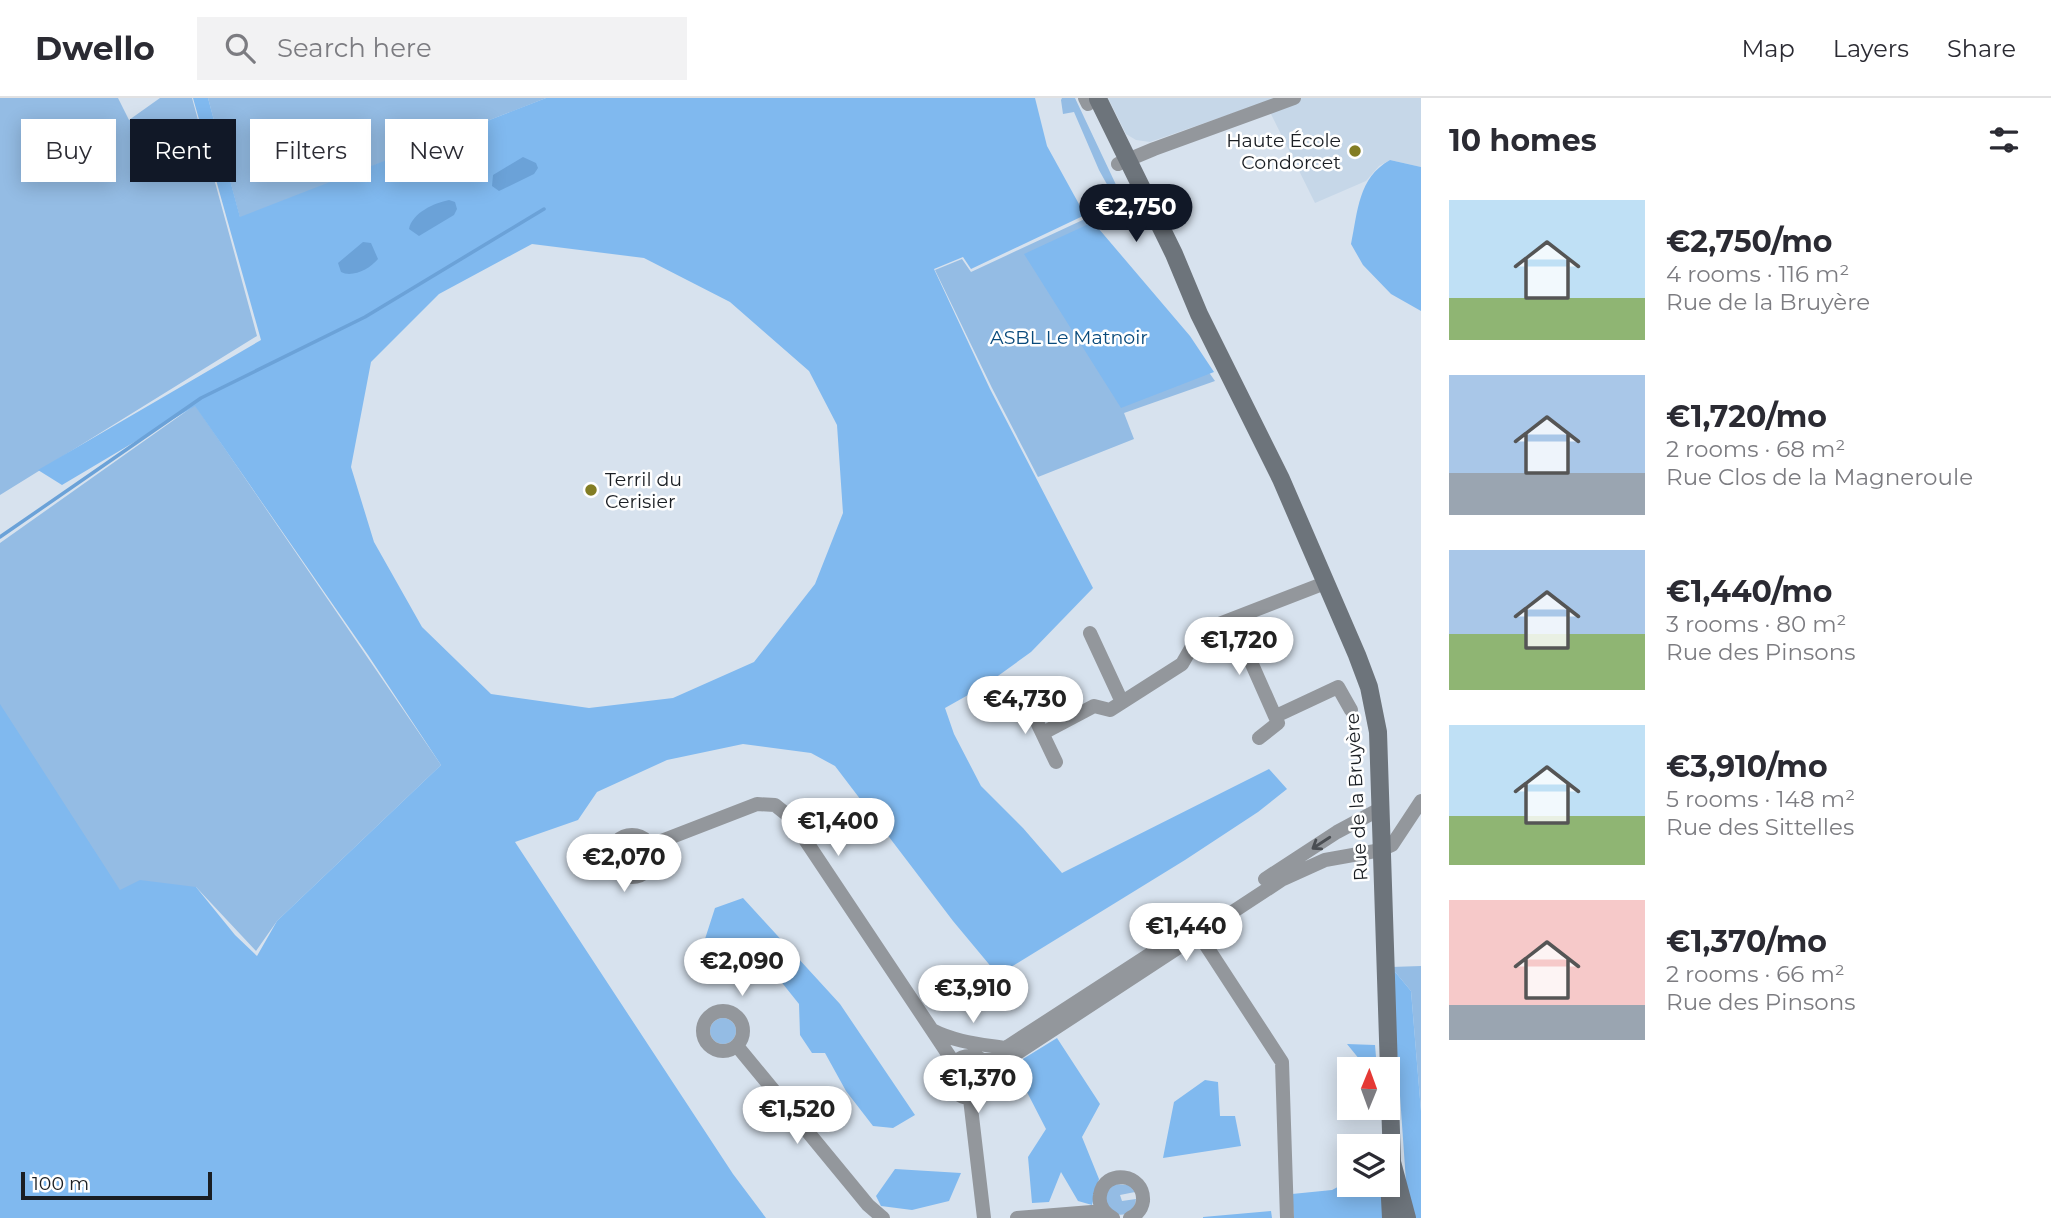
<!DOCTYPE html>
<meta charset="utf-8">
<style>
body{margin:0;font-family:Montserrat,sans-serif;background:#f2f2f3;color:#2b2b33;height:100vh;display:flex;flex-direction:column;font-size:26px;white-space:nowrap}
*{box-sizing:border-box;margin:0}
p{font-size:23px;color:#7c7c81}
.icon{flex:none;width:38px;height:38px;fill:none;stroke:currentColor;stroke-width:2;stroke-linecap:round;stroke-linejoin:round}
.map{position:relative;flex:1;overflow:hidden}
.details{display:flex;flex-direction:column;background:#fff;width:630px}
.details>*{flex:none}
.banner{position:absolute;left:21px;top:21px;width:665px;height:63px;display:flex;gap:14px}
.needle{width:46px;rotate:1deg}
.buttons{position:absolute;left:1337px;top:959px;display:grid;gap:14px}
.buttons a{display:grid;place-items:center;width:63px;height:63px;border-radius:0px;background:#fff;box-shadow:0 4px 18px #0003;font-size:35px}
.scale{position:absolute;left:21px;bottom:18px;width:191px;box-sizing:border-box;padding-left:7px;border:4px solid #1a1e23;border-top:0;font-size:19px;line-height:24px;white-space:nowrap;color:#1a1e23;-webkit-text-stroke:5px #fff;paint-order:stroke}
.price{position:absolute;translate:-50% -60px;padding:0 16px;border-radius:24px;background:#fff;color:#222;font-size:23px;line-height:46px;filter:drop-shadow(0 2px 4px #0008)}
.price::after{content:'';position:absolute;left:50%;top:42px;width:21px;height:16px;margin-left:-10px;background:inherit;clip-path:polygon(0 0,100% 0,50% 100%)}
.price.active{background:#111827;color:#fff}
ul{padding:0;list-style:none}
li{display:flex;align-items:center;gap:21px;height:175px;padding:0 28px}
li span{display:grid;place-items:center;flex:none;width:196px;height:140px;border-radius:0px;color:#555}
li>.icon{margin-inline-start:auto}
span .icon{width:84px;height:84px;fill:#fffc;stroke-width:1}
li b{font-size:30px}
h2{display:flex;justify-content:space-between;align-items:center;height:84px;padding:0 28px;font-size:30px}
.tag{padding:0 24px;border-radius:0px;background:#fff;box-shadow:0 4px 18px #0003;font-size:24px;line-height:63px}
.tag.active{background:#111827;color:#fff}
header{display:flex;align-items:center;gap:42px;box-sizing:border-box;height:98px;padding:0 35px;background:#fff;border-bottom:2px solid #e1e1e2}
header strong{font-size:33px}
nav{display:flex;gap:38px;margin-inline-start:auto;font-size:24px}
.search{width:490px;height:63px;background:#f2f2f3;display:flex;align-items:center;gap:18px;box-sizing:border-box;padding:0 24px;border-radius:0px;color:#7c7c81;font-size:26px}
main{display:flex;flex:1;min-height:0}
.map>svg:first-child{display:block}
.built{fill:#c6d7e8}
.green{fill:#94bce4}
.forest{fill:#80b9ef;fill-rule:evenodd}
.water{fill:#6ba2d8}
.lines{fill:none;stroke-linecap:round;stroke-linejoin:round}
.stream{stroke:#6ba2d8;stroke-width:3.5}
.street{stroke:#93979c;stroke-width:14}
.secondary{stroke:#6d747b;stroke-width:18}
.oneway{stroke:#4a4e53}
.poi-dot{fill:#827d24;stroke:#fff;stroke-width:2.5}
.labels{text-anchor:middle;stroke-width:5;stroke-linejoin:round;paint-order:stroke}
.poi-label{font-size:19px;fill:#1a1e23;stroke:#fff;text-anchor:end}
.park-label{font-size:19px;fill:#094a7c;stroke:#fff}
.street-label{font-size:19px;fill:#1a1e23;stroke:#fff}
</style>
<header>
<strong>Dwello</strong>
<div class="search"><svg class="icon" aria-label="search" viewBox="0 0 24 24"><circle cx="10" cy="10" r="6"/><path d="M15 15l6 6"/></svg>Search here</div>
<nav><a>Map</a><a>Layers</a><a>Share</a></nav>
</header>
<main>
<div class="map">
<svg width="1421" height="1120" viewBox="0 0 1421 1120">
<rect width="100%" height="100%" fill="#d7e2ee"/>
<path class="built" d="M1108,0H1421V69L1390,62L1379,68L1366,83L1315,105L1265,4L1150,44L1136,42L1126,36Z"/>
<path class="green" d="M0,0H118L129,22L160,0H192L257,238L0,397Z
M208,0H546L240,120Z
M1062,0H1075L1118,91L1114,99L1099,72L1074,14L1063,16L1061,2Z
M1087,120L1160,205L1215,283L1124,315L1134,341L1038,379L992,290L935,172L962,161L971,174Z
M195,307L441,667L277,823L256,853L196,789L120,793L0,615V445Z
M614 758a13 13 0 1 1 26 0a13 13 0 1 1-26 0Z
M1421,868V1013L1411,893L1391,869Z
M710 933a13 13 0 1 1 26 0a13 13 0 1 1-26 0Z
M956 980a13 13 0 1 1 26 0a13 13 0 1 1-26 0Z
M1114,1086L1129,1087L1135,1094L1120,1097L1122,1103L1136,1101C1135,1116 1122,1120 1110,1114L1104,1097Z"/>
<path class="forest" d="M193,0H208L240,119L546,0H1035L1047,48L1085,117L971,171L963,159L934,171L990,291L1093,490L1031,554L984,588L945,610L954,636L981,688L1023,730L1062,775L1269,671L1287,691L1258,714L1185,762L998,877L953,823L835,668L811,655L743,646L667,662L597,694L578,722L515,744L733,1076L766,1120H0V606L120,792L140,782L196,789L235,837L257,858L277,823L441,667L368,557L195,308L62,387L38,372L261,242ZM532,146L644,160L730,204L809,273L837,327L843,415L815,486L754,564L673,600L589,610L491,596L422,529L374,444L351,369L371,264L439,196Z
M1390,62L1421,69V213L1391,196L1363,167L1351,146C1358,113 1358,80 1390,62Z
M1093,124L1190,238L1214,274L1121,310L1024,156Z
M743,800L840,906L915,1017L893,1030L873,1028L846,993L825,955H812L800,937L799,906L767,866L704,844L715,810Z
M1391,869L1411,893L1421,1013V1120H1415L1407,1098Z
M1057,940L1100,1006L1082,1039L1099,1081L1092,1107L1078,1103L1061,1074L1049,1104L1032,1105L1028,1059L1046,1031L1013,967Z
M1347,946L1375,947L1377,971H1365L1364,967Z
M1205,982L1218,984L1220,1018H1235L1241,1048L1163,1060L1174,1004Z
M895,1071L961,1075L949,1103L912,1112L881,1108L876,1098Z
M1349,1083V1087H1379L1386,1120H1294L1292,1096L1332,1092Z
M1271,1113L1272,1120H1203V1119Z"/>
<path class="water" d="M523,59L536,65L538,70L534,76L499,93L492,88L493,77Z
M449,102L455,104L457,111L454,117L419,138L409,131C412,115 434,105 449,102Z
M363,144L371,145L378,161C370,171 352,180 341,174L338,165Z"/>
<g class="lines">
<path class="stream" d="M0,439L201,300L365,219L544,111"/>
<path class="street" d="M1085,0L1088,6
M1118,66L1154,51L1294,0
M1232,521L1278,625L1259,640
M1090,535L1122,604
M1024,597L1056,664
M1276,618L1338,589L1351,612
M1043,635L1094,608L1110,612L1182,566L1201,533L1325,485
M611 758a21 21 0 1 1 42 0a21 21 0 1 1-42 0Z
M651,747L757,706L775,707L790,719L954,965
M1265,781L1337,734L1380,711
M1194,829L1282,964L1287,1120
M703 933a20 20 0 1 1 40 0a20 20 0 1 1-40 0Z
M932,932C955,944 980,946 1005,950
M737,948L868,1107L883,1120
M949 979a21 21 0 1 1 42 0a21 21 0 1 1-42 0Z
M984,964L1218,812
M990,973L1283,781L1325,762L1381,752L1392,747L1421,703
M970,1001L984,1120
M1017,1120L1104,1113
M1113,1120C1104,1115 1098,1108 1100,1097C1104,1070 1145,1075 1143,1103C1142,1111 1138,1116 1130,1120"/>
<path class="secondary" d="M1098,1L1174,156L1199,216L1281,381L1357,557L1369,589L1378,634L1392,1064L1407,1120
M1389,1081L1391,1120"/>
</g>
<defs><path id="oneway-shaft" d="M-6 0H5M1.5-3L5.5 0L1.5 3" fill="none" stroke-width="1.6" stroke-linecap="round" stroke-linejoin="round" transform="scale(1.75)"/></defs>
<use class="oneway" href="#oneway-shaft" transform="translate(1321 745) rotate(147)"/>
<g class="poi-dot">
<circle cx="1355" cy="53" r="7"/>
<circle cx="591" cy="392" r="7"/>
</g>
<g class="labels">
<g class="poi-label">
<text x="1341" y="49">Haute École<tspan x="1341" dy="22">Condorcet</tspan></text>
<text x="605" y="388" text-anchor="start">Terril du<tspan x="605" dy="22">Cerisier</tspan></text>
</g>
<g class="park-label">
<text x="1069" y="246">ASBL Le Matnoir</text>
</g>
<g class="street-label">
<text transform="translate(1356 699) rotate(-93)" y="7">Rue de la Bruyère</text>
</g>
</g>
</svg>
<div class="buttons">
<a><svg class="needle" viewBox="-14 -14 28 28"><path d="M0-13l5 13h-10z" fill="#e53935"/><path d="M0 13l5-13h-10z" fill="#7c7c81"/></svg></a>
<a><svg class="icon" aria-label="layers" viewBox="0 0 24 24"><path d="M12 4l9 5-9 5-9-5zM3 14l9 5 9-5"/></svg></a>
</div>
<div class="scale">100 m</div>
<b class="price active" style="left:1136px;top:146px">€2,750</b>
<b class="price" style="left:1239px;top:579px">€1,720</b>
<b class="price" style="left:1025px;top:638px">€4,730</b>
<b class="price" style="left:838px;top:760px">€1,400</b>
<b class="price" style="left:624px;top:796px">€2,070</b>
<b class="price" style="left:1186px;top:865px">€1,440</b>
<b class="price" style="left:742px;top:900px">€2,090</b>
<b class="price" style="left:973px;top:927px">€3,910</b>
<b class="price" style="left:978px;top:1017px">€1,370</b>
<b class="price" style="left:797px;top:1048px">€1,520</b>
<div class="banner">
<a class="tag">Buy</a>
<a class="tag active">Rent</a>
<a class="tag">Filters</a>
<a class="tag">New</a>
</div>
</div>
<section class="details">
<h2>10 homes<svg class="icon" aria-label="filters" viewBox="0 0 24 24"><path d="M4 7h16M4 17h16"/><circle cx="9" cy="7" r="2"/><circle cx="15" cy="17" r="2"/></svg></h2>
<ul>
<li><span style="background:linear-gradient(#bfe0f5 70%,#8fb573 0)"><svg class="icon" aria-label="home" viewBox="0 0 24 24"><path d="M3 11l9-7 9 7M6 9v11h12V9"/></svg></span><div><b>€2,750/mo</b><p>4 rooms · 116 m²</p><p>Rue de la Bruyère</p></div></li>
<li><span style="background:linear-gradient(#a9c7e8 70%,#9aa5b1 0)"><svg class="icon" aria-label="home" viewBox="0 0 24 24"><path d="M3 11l9-7 9 7M6 9v11h12V9"/></svg></span><div><b>€1,720/mo</b><p>2 rooms · 68 m²</p><p>Rue Clos de la Magneroule</p></div></li>
<li><span style="background:linear-gradient(#a9c7e8 60%,#8fb573 0)"><svg class="icon" aria-label="home" viewBox="0 0 24 24"><path d="M3 11l9-7 9 7M6 9v11h12V9"/></svg></span><div><b>€1,440/mo</b><p>3 rooms · 80 m²</p><p>Rue des Pinsons</p></div></li>
<li><span style="background:linear-gradient(#bfe0f5 65%,#8fb573 0)"><svg class="icon" aria-label="home" viewBox="0 0 24 24"><path d="M3 11l9-7 9 7M6 9v11h12V9"/></svg></span><div><b>€3,910/mo</b><p>5 rooms · 148 m²</p><p>Rue des Sittelles</p></div></li>
<li><span style="background:linear-gradient(#f6c9c9 75%,#9aa5b1 0)"><svg class="icon" aria-label="home" viewBox="0 0 24 24"><path d="M3 11l9-7 9 7M6 9v11h12V9"/></svg></span><div><b>€1,370/mo</b><p>2 rooms · 66 m²</p><p>Rue des Pinsons</p></div></li>
</ul>
</section>
</main>
